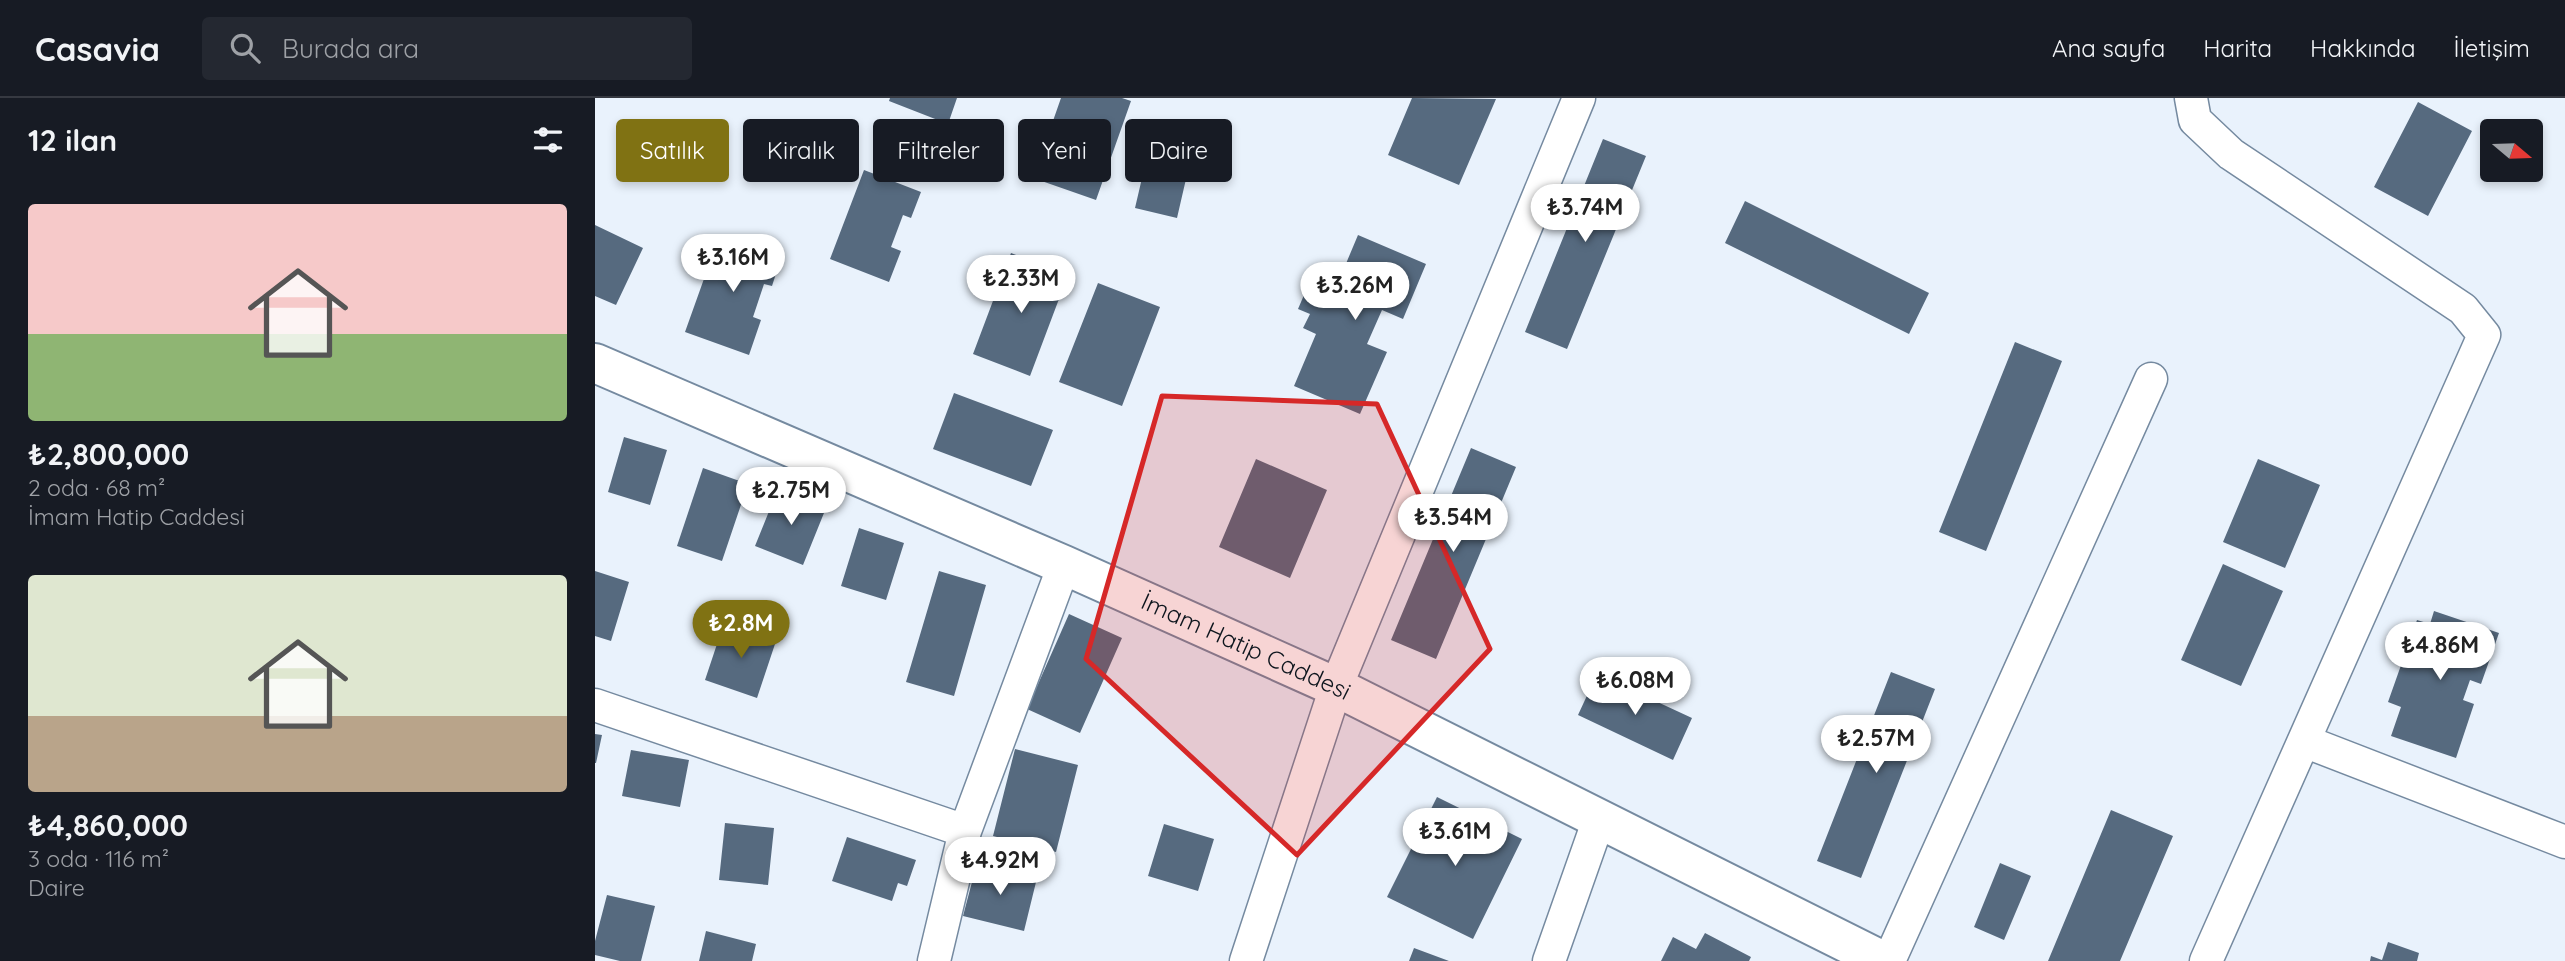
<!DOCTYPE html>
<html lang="tr">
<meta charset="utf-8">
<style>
body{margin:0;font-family:Quicksand,sans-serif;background:#242831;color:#f1f3f6;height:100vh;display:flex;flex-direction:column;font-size:26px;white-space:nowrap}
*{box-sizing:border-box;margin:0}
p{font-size:23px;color:#9ea1a6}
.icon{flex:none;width:38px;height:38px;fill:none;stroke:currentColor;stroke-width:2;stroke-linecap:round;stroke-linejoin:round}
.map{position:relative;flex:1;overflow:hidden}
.sheet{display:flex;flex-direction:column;background:#171b24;width:595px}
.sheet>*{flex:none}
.banner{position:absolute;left:21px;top:21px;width:665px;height:63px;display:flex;gap:14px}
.needle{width:46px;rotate:109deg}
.fabs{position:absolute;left:1885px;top:21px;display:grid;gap:14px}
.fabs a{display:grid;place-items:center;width:63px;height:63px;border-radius:7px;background:#171b24;box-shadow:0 4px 10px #0003;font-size:35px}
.price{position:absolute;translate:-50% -60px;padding:0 16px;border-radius:24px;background:#fff;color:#222;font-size:23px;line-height:46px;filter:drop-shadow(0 2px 4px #0008)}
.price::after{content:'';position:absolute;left:50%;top:42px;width:21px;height:16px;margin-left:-10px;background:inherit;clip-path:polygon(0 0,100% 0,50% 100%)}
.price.current{background:#807213;color:#fff}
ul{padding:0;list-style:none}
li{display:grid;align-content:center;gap:14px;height:371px;padding:0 28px}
li span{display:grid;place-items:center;height:217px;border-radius:7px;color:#555}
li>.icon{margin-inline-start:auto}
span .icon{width:126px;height:126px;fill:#fffc;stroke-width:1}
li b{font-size:30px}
h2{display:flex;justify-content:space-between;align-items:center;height:84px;padding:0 28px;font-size:30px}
.tag{padding:0 24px;border-radius:7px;background:#171b24;box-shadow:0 4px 10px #0003;font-size:24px;line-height:63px}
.tag.current{background:#807213;color:#fff}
header{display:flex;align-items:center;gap:42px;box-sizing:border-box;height:98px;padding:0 35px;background:#171b24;border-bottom:2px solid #363941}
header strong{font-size:33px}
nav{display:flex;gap:38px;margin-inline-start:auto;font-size:24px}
.search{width:490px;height:63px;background:#242831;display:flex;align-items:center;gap:18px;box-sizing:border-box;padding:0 24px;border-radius:7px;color:#9ea1a6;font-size:26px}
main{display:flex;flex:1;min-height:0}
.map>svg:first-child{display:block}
.building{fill:#566a7f}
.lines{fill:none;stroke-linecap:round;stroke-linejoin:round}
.street-casing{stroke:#758aa0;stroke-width:35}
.secondary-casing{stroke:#758aa0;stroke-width:42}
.street{stroke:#fff;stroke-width:32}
.secondary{stroke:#fff;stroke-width:38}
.marked{fill:#d62828;fill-opacity:0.2;stroke:#d62828;stroke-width:5;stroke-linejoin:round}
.labels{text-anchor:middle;stroke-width:7;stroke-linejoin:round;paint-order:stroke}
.street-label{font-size:24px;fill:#0d151d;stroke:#fff}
</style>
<header>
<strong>Casavia</strong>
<div class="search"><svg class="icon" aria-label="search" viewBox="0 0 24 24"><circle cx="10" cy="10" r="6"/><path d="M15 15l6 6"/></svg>Burada ara</div>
<nav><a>Ana sayfa</a><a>Harita</a><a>Hakkında</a><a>İletişim</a></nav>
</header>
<main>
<section class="sheet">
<h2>12 ilan<svg class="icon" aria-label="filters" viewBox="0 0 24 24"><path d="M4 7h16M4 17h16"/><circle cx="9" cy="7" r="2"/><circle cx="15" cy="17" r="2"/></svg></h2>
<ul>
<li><span style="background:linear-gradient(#f6c9c9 60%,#8fb573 0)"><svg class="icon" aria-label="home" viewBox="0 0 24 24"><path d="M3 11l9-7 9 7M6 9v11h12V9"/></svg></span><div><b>₺2,800,000</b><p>2 oda · 68 m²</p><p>İmam Hatip Caddesi</p></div></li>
<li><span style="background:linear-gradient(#dfe7d0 65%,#b9a48a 0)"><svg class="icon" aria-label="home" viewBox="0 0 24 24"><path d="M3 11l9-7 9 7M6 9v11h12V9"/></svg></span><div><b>₺4,860,000</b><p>3 oda · 116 m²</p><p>Daire</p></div></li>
</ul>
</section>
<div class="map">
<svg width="1970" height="863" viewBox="0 0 1970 863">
<rect width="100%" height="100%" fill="#e9f2fc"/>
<path class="building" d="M295,0H362L353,26L294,3Z
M466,0H527L536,3L501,102L438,80Z
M817,0L901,1L864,87L793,57Z
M1823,4L1877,33L1833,118L1779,89Z
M558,33L600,42L582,120L540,110Z
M1008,41L1051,58L972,251L930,234Z
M269,72L326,94L316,120L308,117L296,149L306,153L294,184L235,161Z
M1150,103L1334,195L1314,236L1130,145Z
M0,127L48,150L21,207L0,198Z
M125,136L187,157L177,188L169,186L158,219L166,222L154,257L90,234Z
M763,137L831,166L808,221L787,212L772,246L792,254L765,316L699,288L721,236L708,230L715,216L703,211L712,190L723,195L729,182L742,187Z
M416,155L473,177L435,278L378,256Z
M503,185L565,209L527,308L464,284Z
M1420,244L1467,263L1391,453L1344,434Z
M359,295L458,332L436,388L338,351Z
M29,339L72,352L55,407L13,394Z
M876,350L921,369L841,561L796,542Z
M661,361L732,392L695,480L624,449Z
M1663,361L1725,387L1690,470L1628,444Z
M108,370L153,386L127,463L82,448Z
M183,391L231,410L208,467L160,448Z
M264,430L309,445L291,502L246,488Z
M1628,466L1688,493L1646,588L1586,562Z
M0,473L34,484L16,543L0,538Z
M344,473L391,487L359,598L311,584Z
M1839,513L1904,535L1886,586L1875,582L1868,602L1879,606L1861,660L1796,638L1806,609L1793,604L1822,522L1835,526Z
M474,516L527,540L485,635L432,611Z
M129,525L181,543L162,600L110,582Z
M1296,574L1340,591L1266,780L1222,763Z
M1002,576L1097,620L1078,662L983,617Z
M0,636L7,637L1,665H0Z
M420,651L483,667L461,754L398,738Z
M36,652L94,662L85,709L27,698Z
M842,699L927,741L878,841L792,799Z
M1516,712L1578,738L1525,863H1453Z
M130,725L179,730L173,787L124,782Z
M569,726L619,741L603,793L553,778Z
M252,739L321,762L312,788L303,785L297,803L237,783Z
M382,765L442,780L429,833L368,818Z
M1405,765L1436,778L1409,842L1379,829Z
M12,797L60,808L46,863H25L0,857V843Z
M111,833L161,846L157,863H104Z
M1110,835L1156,859L1154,863H1066L1078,839L1101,851Z
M1793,844L1824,855L1822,863H1775L1776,858L1787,862Z
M819,850L854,863H814Z"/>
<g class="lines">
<defs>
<path id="street" d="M1596,0L1600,22L1636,56L1868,211L1889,237L1611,863
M0,607L370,733
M1709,643L1970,744
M339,863L370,733L469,467
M651,863L741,589L984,0
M954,863L1004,721
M1294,863L1556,281"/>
<g id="secondary">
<path id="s1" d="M0,265L469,467L741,589L1288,863"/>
</g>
</defs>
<use href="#street" class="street-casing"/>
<use href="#secondary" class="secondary-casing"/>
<use href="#street" class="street"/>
<use href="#secondary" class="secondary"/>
</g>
<path class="marked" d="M567,298L782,306L895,551L702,757L491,561Z"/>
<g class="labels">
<g class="street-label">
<text dy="8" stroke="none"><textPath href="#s1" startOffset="710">İmam Hatip Caddesi</textPath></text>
</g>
</g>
</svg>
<div class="fabs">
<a><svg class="needle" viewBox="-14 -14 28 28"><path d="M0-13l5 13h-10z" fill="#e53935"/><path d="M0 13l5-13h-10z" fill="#9ea1a6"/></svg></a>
</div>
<b class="price" style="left:990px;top:146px">₺3.74M</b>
<b class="price" style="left:138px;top:196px">₺3.16M</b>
<b class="price" style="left:426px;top:217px">₺2.33M</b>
<b class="price" style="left:760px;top:224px">₺3.26M</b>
<b class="price" style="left:196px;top:429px">₺2.75M</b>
<b class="price" style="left:858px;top:456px">₺3.54M</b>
<b class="price current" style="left:146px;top:562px">₺2.8M</b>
<b class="price" style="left:1845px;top:584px">₺4.86M</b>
<b class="price" style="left:1040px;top:619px">₺6.08M</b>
<b class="price" style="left:1281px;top:677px">₺2.57M</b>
<b class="price" style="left:860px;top:770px">₺3.61M</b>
<b class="price" style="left:405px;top:799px">₺4.92M</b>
<div class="banner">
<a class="tag current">Satılık</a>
<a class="tag">Kiralık</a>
<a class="tag">Filtreler</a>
<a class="tag">Yeni</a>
<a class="tag">Daire</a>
</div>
</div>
</main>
